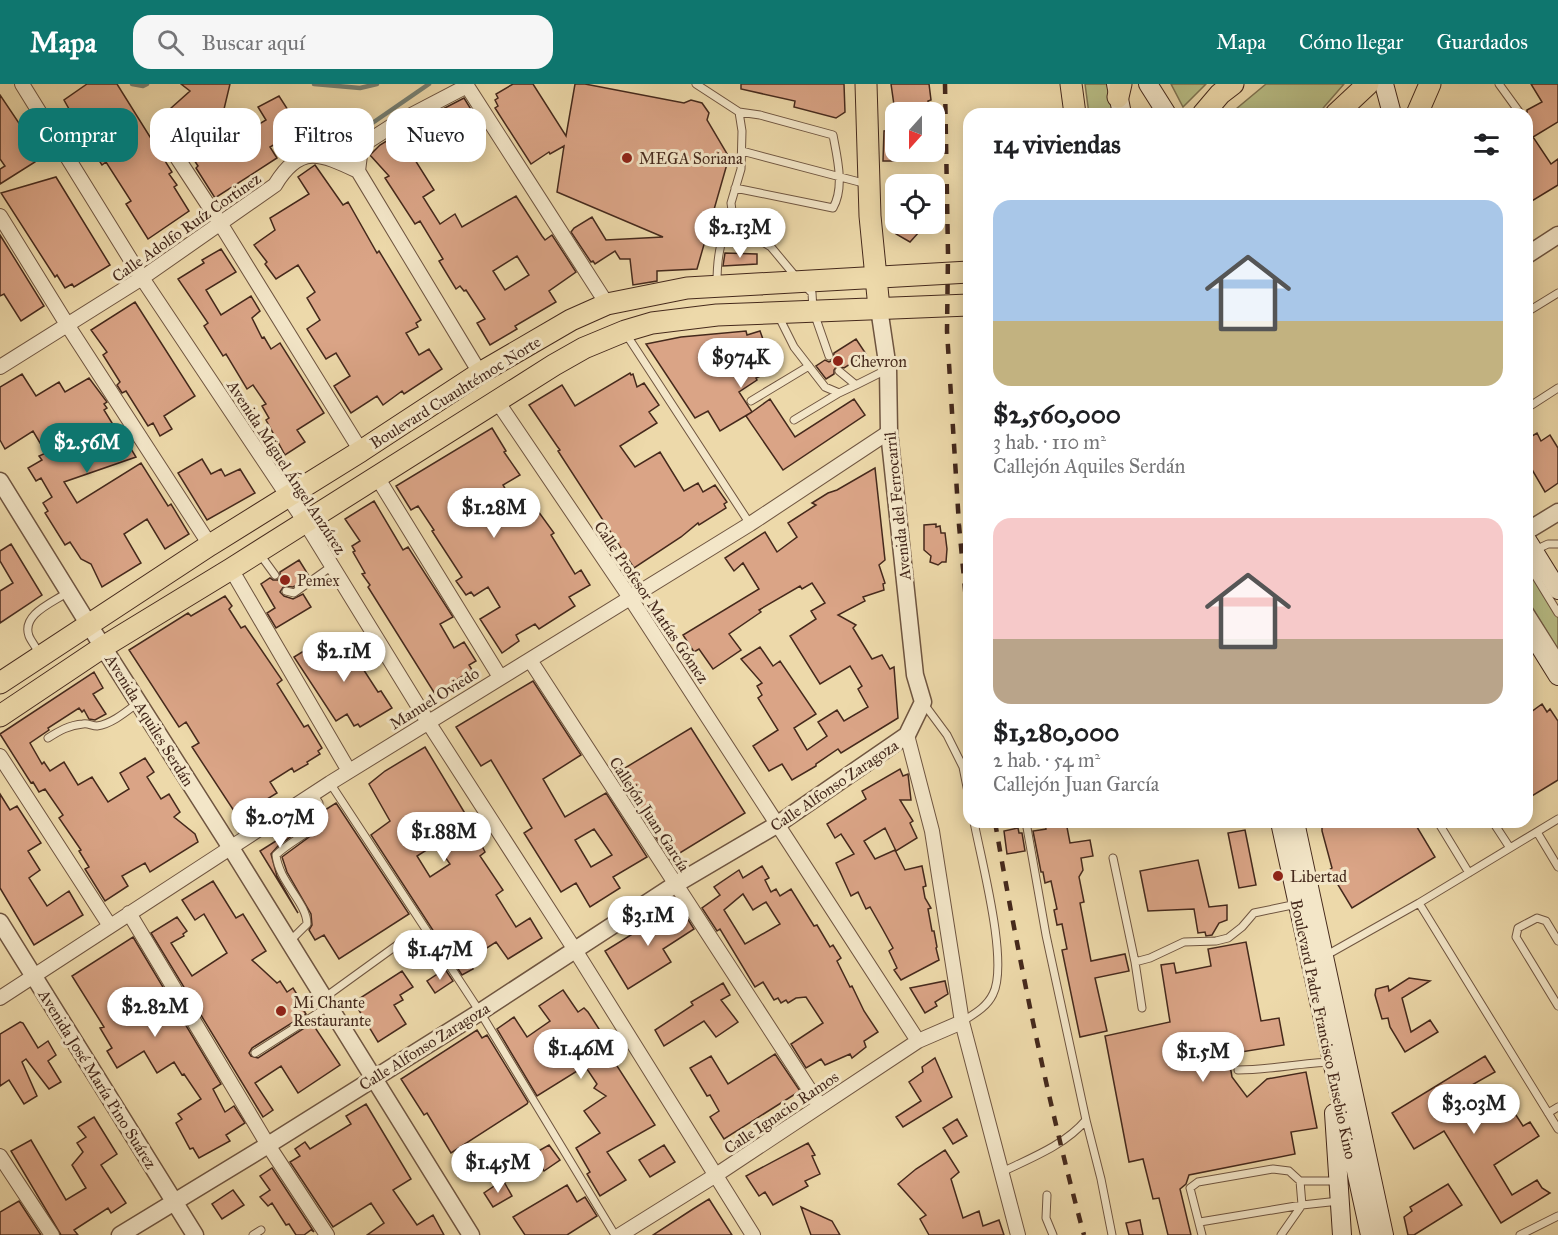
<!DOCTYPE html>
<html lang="es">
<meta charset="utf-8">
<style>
body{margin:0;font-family:"IM FELL Great Primer",serif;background:#f6f6f6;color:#202124;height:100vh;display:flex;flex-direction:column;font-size:22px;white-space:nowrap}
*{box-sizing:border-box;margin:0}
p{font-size:20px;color:#757577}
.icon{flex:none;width:33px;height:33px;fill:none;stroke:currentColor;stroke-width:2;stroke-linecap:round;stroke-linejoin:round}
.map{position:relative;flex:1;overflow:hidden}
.details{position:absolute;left:963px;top:24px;width:570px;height:720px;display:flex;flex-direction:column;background:#fff;border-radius:18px;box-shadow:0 3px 15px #0003}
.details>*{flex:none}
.guide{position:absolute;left:18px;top:24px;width:570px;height:54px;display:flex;gap:12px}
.needle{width:39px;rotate:201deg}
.tools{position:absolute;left:885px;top:18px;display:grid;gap:12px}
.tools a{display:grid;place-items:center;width:60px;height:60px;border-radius:12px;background:#fff;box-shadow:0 3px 15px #0003;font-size:30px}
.price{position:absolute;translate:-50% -51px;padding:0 14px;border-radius:21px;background:#fff;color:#222;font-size:20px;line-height:39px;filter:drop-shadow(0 2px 3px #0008)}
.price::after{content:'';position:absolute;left:50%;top:36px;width:18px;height:14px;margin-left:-9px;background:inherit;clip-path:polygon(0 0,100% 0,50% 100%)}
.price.selected{background:#0f766e;color:#fff}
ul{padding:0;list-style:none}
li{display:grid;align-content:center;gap:12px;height:318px;padding:0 30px}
li span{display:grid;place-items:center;height:186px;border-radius:18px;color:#555}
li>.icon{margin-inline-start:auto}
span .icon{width:108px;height:108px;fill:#fffc;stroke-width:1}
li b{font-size:26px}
h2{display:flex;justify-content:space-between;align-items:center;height:72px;padding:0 30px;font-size:26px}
.tag{padding:0 21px;border-radius:18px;background:#fff;box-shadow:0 3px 15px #0003;font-size:21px;line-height:54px}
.tag.selected{background:#0f766e;color:#fff}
header{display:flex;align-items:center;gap:36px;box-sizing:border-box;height:84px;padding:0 30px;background:#0f766e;color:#fff}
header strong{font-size:28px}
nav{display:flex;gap:33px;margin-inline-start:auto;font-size:21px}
.search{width:420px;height:54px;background:#f6f6f6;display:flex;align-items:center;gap:15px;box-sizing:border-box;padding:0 21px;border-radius:18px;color:#757577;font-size:22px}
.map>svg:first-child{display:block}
.green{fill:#b9bf87;stroke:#7f7452;stroke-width:1.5}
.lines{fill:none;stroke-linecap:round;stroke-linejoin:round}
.stream{stroke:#778073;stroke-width:4.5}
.building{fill:#daa486;stroke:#45291c;stroke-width:1.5;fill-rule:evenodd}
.service-casing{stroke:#6f5540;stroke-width:9}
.minor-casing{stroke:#6f5540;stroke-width:16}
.tertiary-casing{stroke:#6f5540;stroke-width:19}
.secondary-casing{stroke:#45291c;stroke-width:20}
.primary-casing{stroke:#45291c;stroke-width:23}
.service{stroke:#f3e6c8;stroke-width:7}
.minor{stroke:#f3e6c8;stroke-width:14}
.tertiary{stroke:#f3e6c8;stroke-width:16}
.secondary{stroke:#f3e6c8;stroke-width:18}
.primary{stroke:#edd9aa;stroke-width:21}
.rail{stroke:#45291c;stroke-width:4.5;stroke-dasharray:10 10;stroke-linecap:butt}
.poi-dot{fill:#8f2418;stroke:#f3e6c8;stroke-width:2}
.labels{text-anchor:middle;stroke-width:6;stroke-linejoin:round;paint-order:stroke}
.poi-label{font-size:16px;fill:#45291c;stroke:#f3e6c8;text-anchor:start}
.street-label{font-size:16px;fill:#45291c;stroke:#f3e6c8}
</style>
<header>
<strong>Mapa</strong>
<div class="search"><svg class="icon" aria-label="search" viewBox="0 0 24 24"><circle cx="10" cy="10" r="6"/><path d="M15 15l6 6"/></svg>Buscar aquí</div>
<nav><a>Mapa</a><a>Cómo llegar</a><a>Guardados</a></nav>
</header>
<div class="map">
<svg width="1558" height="1151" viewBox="0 0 1558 1151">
<rect width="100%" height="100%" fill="#edd9aa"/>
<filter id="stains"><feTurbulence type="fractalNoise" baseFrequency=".00333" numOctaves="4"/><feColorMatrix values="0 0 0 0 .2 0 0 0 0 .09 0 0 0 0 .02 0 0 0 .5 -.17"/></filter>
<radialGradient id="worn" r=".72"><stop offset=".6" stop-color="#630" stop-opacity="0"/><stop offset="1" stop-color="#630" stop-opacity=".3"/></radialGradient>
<path class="green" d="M1085,0H1111L1117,30H1089Z
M1171,0H1206L1183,23Z
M1266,0H1344L1318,30H1230Z
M1527,484L1558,534V565L1527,515Z"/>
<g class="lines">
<path class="stream" d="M132,0L143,2L147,0
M314,0L360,4L377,0
M355,51L429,0"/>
</g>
<path class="building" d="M87,0H117L172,88L169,90L177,101L174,103L189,127L148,155L126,120L131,117L106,78L102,81L66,27L69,25L64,16Z
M181,0H230L219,46L233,38L241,51L266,36L258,23L279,12L306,54L296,61L290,51L270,63L277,74L215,114L196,84L198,82L173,44L172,45L161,33L190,7Z
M513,0H533L566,52L575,0H585L684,19L691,16L702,19L709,29L707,36L729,73L697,185L657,187V197L633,201L630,175H620L615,167L595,180L593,177L591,178L571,148L574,144L592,133L606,156L663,153L557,108L564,62L550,70L549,68L531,80L495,24L498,22L495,16L498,14L496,10Z
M741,0H844L845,28L836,34L794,23L795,17L741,5Z
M891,0H929L931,16L928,17L929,28H895Z
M1531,0H1558V38L1533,53L1551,80L1558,75V101L1527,120V40L1531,38L1527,31V26L1542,18Z
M0,11L41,72L34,76L35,78L0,100V85L5,82L0,75Z
M464,14L477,35L415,76L434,106L423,113L440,140L455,130L462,143L516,112L542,152L545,156L552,151L576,188L549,207L556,218L515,242L517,245L490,261L477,239L485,235L466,206L464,207L460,202L456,205L439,177L443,175L420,137L415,140L385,94L389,92L370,71L380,61L414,40ZM517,172L529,191L505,206L493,187Z
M896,46V77H883L884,47Z
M315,81L343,121L348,118L377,169L379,167L421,236L416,239L418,243L406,249L419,271L429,265L442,285L404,310L402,307L383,321L377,312L351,329L334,302L350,292L336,269L326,275L307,245L320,236L307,214L315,208L298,181L276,195L265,180L267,178L254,161L275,146L270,134L309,110L298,93Z
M56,93L110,181L74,203L72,200L65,204L57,191L55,193L1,109Z
M890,140H920V147L910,158L896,150Z
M0,151L44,222L21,237L4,210L0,212Z
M221,165L236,188L206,206L221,231L251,212L260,227L252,234L262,254L264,253L271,265L280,259L324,329L297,346L305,358L285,371L266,336L269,334L262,322L266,320L253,301L247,305L226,270L223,272L204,242L208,239L178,195L204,179L202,176Z
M725,169L757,170V180L723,182Z
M135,218L195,312L164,332L172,345L160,352L153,339L148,342L126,307L122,309L117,301L120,298L103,271L107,268L91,246Z
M746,247L747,251L760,247L764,258L767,257L772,264V273L776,285L756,294L757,296L739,308L752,328L770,315L795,353L854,315L865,331L783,386L746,332L752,328L720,347L708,327L695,334L646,260L681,253Z
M856,255L866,270L844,284L837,282L834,286V290L826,295L816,282L825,276L829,278L833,276L834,269Z
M630,289L631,291L633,290L637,303L644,299L659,321L649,328L657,339L620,362L635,383L660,368L684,407L698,399L703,408L715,401L727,418L724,420L726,424L699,441L698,439L681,453L634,484L558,367L560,366L557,362L529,321L562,301L575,322Z
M22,290L36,312L59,298L65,308L89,294L107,318L104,320L107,324L104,326L123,357L125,355L136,373L64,398L77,419L141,379L168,422L171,420L189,450L165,465L147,435L124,450L141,479L102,503L91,480L81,475L70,458L65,461L45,429L48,427L43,419L52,413L41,394L36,397L28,384L42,376L39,372L46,369L33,347L5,365L0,356V303Z
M492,344L506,367L504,368L520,391L503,401L510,413L501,420L507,430L515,442L538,427L554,449L551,451L575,490L581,486L590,501L569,513L575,522L539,545L535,540L516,551L519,557L502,569L480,535L500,523L488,503L474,512L471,508L466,511L456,497L462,493L432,447L434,446L418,422L411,426L396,402Z
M1537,349L1541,357L1550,351L1558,364V399L1545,408L1527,377V355Z
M202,375L211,390L221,385L225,392L240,385L255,409L207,436L178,389Z
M875,384L885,476L879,481L885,499L883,500L884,506L863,513L865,517L838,531L856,541L853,544L872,575L882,571L890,585L894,583L898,634L841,669L838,665L816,680V682L792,696L782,680L769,687L753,662L778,646L758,614L762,611L757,602L762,599L741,575L760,563L773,582L780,577L816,630L794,644L807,666L827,652L818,638L837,626L844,637L868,623L858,605L862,602L850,582L820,600L790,552L816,535L811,527L825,519L812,499L802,505L800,502L759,526L761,528L729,550L741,566L713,585L699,565L694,568L683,551L759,505L743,479L734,487L725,474L765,448L777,468L797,453L788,439L816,421L812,419L828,409L837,406Z
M374,417L403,466L408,463L453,533L440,540L454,564L464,558L476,577L469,581L472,586L435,610L368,503L370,501L362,490L365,489L353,468L355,467L352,462L360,457L345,435Z
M936,440V443L940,442L941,449H945L947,465L946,478H942L938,481L930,478L931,472L924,466V441Z
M11,460L42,511L0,539V507L13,499L0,477V467Z
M299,476L309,492L293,503L284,502L280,508L284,512L293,515L303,510L311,523L276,544L267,529L275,524L261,500L270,494L273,496H278L280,493V488Z
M225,512L232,522L229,525L241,544L245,542L282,596L277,600L304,643L308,641L322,664L318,667L320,670L307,678L308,680L294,688L292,684L270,698L277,709L238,733L192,663L199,659L186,638L179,643L129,566L188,529L191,532Z
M346,552L359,572L356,574L378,608L381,607L392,624L360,643L358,640L354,642L347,630L336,637L294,573L307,565L312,573Z
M94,588L103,604L93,610L106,630L95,636L89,635L84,626L82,628L79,624L48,644L49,646L30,659L42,680L44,678L50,687L64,678L78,701L92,693L108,718L129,705L120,689L145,674L154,688L147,693L161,715L169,710L180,728L174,733L195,750L198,758L150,788L145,779L122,792L128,802L105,817L85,785L89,783L79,767L81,766L59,734L63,731L45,705L39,708L33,698L31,699L0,650Z
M533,597L581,671L543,695L565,733L606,709L647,773L613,793L620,804L590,823L576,799L561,808L524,749L532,744L491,676L481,682L456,643ZM594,745L612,771L591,783L575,756Z
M1542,620L1547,628L1550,625L1558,637V696L1527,715V631Z
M691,644L745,729L670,775L615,690Z
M425,663L478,751L477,752L485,768L480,772L503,806L496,811L516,843L530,834L542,854L508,875L496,858L468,876L473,885L462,891L371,751L390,737L369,700L385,687ZM436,760L450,780L430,793L417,772Z
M900,685L903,692L908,690L911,716H900L913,737L910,739L917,754L896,767L885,744L864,757L875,775L895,766L905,786L922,782L926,802L923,803L925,814L931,824L928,825L932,847H934L937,863L936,864L939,876L901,896L894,886L897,884L889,867L893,864L882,844L870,823L866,825L858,808L851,812L836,779L854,770L841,750L835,754L827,740L866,715L862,707Z
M0,710L10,726L17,722L41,759L28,767L40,786L29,794L47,822L69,807L83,831L34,861L0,804Z
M336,719L409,830L339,875L324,851L315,856L309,846L312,841L311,830L287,788L282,773L324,742L326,738L325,726Z
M314,733L311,738L278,762L271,770L277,792L298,829L260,767Z
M1045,738H1066L1070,759L1090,756L1093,772L1081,774L1083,786L1079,793L1084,818L1080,819L1091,877L1125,870L1129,887L1095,894L1107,947L1080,953L1062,866L1067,865L1062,840L1057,841L1054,826L1057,825L1051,797L1045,799L1043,788H1041L1033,747L1046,745Z
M1322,738H1414L1435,773L1352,824L1329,786L1332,784L1322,747Z
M1018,744L1019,749H1022L1025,767L1007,770L1004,747Z
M1245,746L1256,801L1239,804L1228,749Z
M1198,776L1209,823L1227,821V836L1219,839L1212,851L1206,852L1205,848L1198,849L1194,825L1148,827L1140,787Z
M762,782L769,794L765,796L771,808L776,805L780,812L791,805L814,842L817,841L830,863L833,861L841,874L837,877L850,903L852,902L864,927L878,948L864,957L866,963L852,974L850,970L825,981L821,975L806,984L791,960L823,939L806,913L796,914L788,919L786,916L781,919L778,914L774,916L763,898L755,903L720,845L717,847L702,824L720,811L714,803L739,786L743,794ZM743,810L753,826L766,818L780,840L745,860L724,826Z
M213,797L236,834L243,830L266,867L252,876L277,899L280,897L287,908L293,904L307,926L304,927L306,930L252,964L249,969L251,972L258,974L312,939L340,981L298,1009L281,982L255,999L273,1026L263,1033L151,849L177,833L187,847L183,850L184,852L171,859L192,892L227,869L204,830L195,836L182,816Z
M679,821L694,845L663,865L671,878L628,905L605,867Z
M133,853L221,1000L213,1005L225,1028L234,1022L245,1039L226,1051L230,1057L199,1074L193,1064L190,1065L176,1039L182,1035L178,1030L201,1015L184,990L182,991L174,978L157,989L144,967L117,984L107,967L112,964L100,944L104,943L72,892Z
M1246,858L1261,937L1279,934L1284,961L1228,970L1232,993L1247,1013L1267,995L1306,988L1317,1044L1291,1048L1295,1070L1189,1091L1186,1100L1180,1105L1191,1151H1168L1159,1114L1153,1115L1143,1075L1129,1078L1105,952L1170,938L1161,881L1174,879L1176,889L1211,882L1208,865Z
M445,885L453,897L435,909L427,897Z
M402,887L413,903L400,911L403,916L394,921L406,940L378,958L354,918Z
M1409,894L1430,897L1402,914L1411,948L1430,936L1438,948L1405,968L1390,943L1388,934L1382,935L1375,911L1376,905L1388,902L1389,907Z
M945,897L948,910L935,918L937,922L925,929L910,904Z
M723,899L730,911L721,916L738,938L716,953L704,937L664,962L655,946L693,921L691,918Z
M563,906L578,928L584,924L588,928L610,962L608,968L655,1041L607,1068L626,1096L600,1112L587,1090L590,1088L576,1064L600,1049L584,1027L606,1012L594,1004L597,1000L585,982L537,1012L497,945L514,933L527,953L550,937L539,922Z
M20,938L23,939L38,964L48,957L56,971L48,977L61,998L49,1005L26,975L22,978L37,1012L24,1020L9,996L0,1002V950Z
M477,946L482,954L487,951L528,1018L527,1020L451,1069L427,1029L424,1031L401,995Z
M775,970L800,1007L724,1055L710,1033L719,1027L710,1011L707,1012L690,984L711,972L728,1000Z
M1485,972L1495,988L1470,1002L1471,1004L1469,1006L1481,1025L1503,1011L1523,1042L1530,1038L1539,1052L1494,1081L1512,1111L1537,1096L1542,1104L1550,1109L1501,1139L1444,1047L1414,1065L1392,1029Z
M935,974L952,1013L903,1043L896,1033L921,1017L909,998L923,988L922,983Z
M366,1020L411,1095L393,1106L417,1141L433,1131L444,1151H367L384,1139L371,1119L333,1143L290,1078L300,1072L295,1065L305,1058L310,1065L351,1040L346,1032Z
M94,1033L117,1070L101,1081L126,1119L111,1129L108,1124L74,1146L78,1151H61L11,1067L31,1056L66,1116L86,1104L72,1081L83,1068L77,1059L86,1053L78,1043Z
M957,1035L967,1052L953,1060L943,1044Z
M808,1059L815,1071L812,1072L820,1090L805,1097L808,1102L773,1121L765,1108L759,1112L746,1092Z
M549,1061L560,1076L544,1087L533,1070Z
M664,1061L675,1078L650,1093L639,1076Z
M945,1066L959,1088L951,1095L963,1134L979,1127L983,1142L999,1136L1004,1151H929L920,1135L926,1131L898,1100L916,1085Z
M272,1084L274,1087L314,1148L311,1146L304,1151H296L289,1140L286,1141L272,1119L268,1122L260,1113L270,1106L260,1092Z
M503,1096L512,1112L493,1123L484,1109Z
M1448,1100L1462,1121L1414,1151H1408L1404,1133L1412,1127L1410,1123Z
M567,1101L577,1118L585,1113L597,1132L567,1151H525L513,1133Z
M233,1106L244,1121L222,1135L212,1120Z
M709,1115L732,1151H653L693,1125Z
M19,1117L41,1151H0V1128Z
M801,1123L832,1137L840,1151H811Z
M1140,1136L1143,1151H1129L1126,1139Z"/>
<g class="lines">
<defs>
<path id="service" d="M696,0L739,28L742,47L741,85L731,119L733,134L748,149L771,163L796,193
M1499,0L1520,29
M742,67L867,100
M735,104L833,124C845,103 837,73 833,51L760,31L739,28
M717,199C717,178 719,151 733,134
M806,203L812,209L813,226L829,272
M1527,228L1558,209
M778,231L794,263L825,303L839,309L856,301
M626,250L750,440
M839,287L856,301L888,285
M751,317L809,282
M1527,324L1558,304
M794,336L839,309
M1535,466L1548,460H1558
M259,469L275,491
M1527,478L1558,529
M286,507L294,509L332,482
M1527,523L1558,572
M39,569C36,563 31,557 29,552C21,530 54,518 68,508
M924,620L947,651L963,683L969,713
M48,654C59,647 69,641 83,640C88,639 92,642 97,642C112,640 127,627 139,618
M330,699L480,928L615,1151
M1438,738L1469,789
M1493,738L1510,764
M1537,748L1558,783
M1113,774L1135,878
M1419,819L1558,1045
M1558,857L1546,837L1537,834L1518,844L1516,853L1558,922
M289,858L307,840C307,819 279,798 276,771C289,758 307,751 320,738L319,719L313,710
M1325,872L1419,819L1558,735
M324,914L411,851
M1142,924L1135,878L1150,874L1184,858L1216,857L1228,854L1242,843L1254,829L1297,820
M963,937C974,930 987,923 993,910C1009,879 981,775 974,738
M255,969L329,922
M1238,986C1269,986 1300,979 1331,978
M1548,1029L1558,1023
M1086,1036L1101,1095L1112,1151
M1002,1088C1031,1074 1065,1061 1086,1036L1046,851L1026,738
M1047,1111L1046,1134L1053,1151
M1200,1138L1302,1121L1339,1117
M253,1151L261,1146
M1202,1151L1190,1104L1198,1098L1273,1085L1289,1087L1300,1097H1337
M1281,1151L1302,1121L1300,1097
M1520,1151L1558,1132"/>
<path id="minor" d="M22,0L142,194L305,438L428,638L575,866L753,1151
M159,46L220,139L361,367
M358,87L480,289
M0,132L68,242L210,461
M0,283L142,194L275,101C300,60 320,69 358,87L360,71L367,58L398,38L467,2L607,220
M497,317L631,515L918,957
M377,393L500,593
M231,485L349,687
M530,576L820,1022
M907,651L932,747L962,938L1018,1151
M0,672L110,842
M129,829L268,1061L327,1151
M0,914L330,699L750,440L889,348
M0,1072L52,1151
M620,1151L716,1091L918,957L962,938"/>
<path id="tertiary" d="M1527,171L1558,151
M0,397L89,541L231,764L471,1151
M1527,447L1558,428
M0,838L195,1151
M120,1151L268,1061L480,928L676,800L778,740L907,651L923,618L915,591L889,348L888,285L879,224"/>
<path id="secondary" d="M1116,0L1122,30
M1148,0L1167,30
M1384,0L1392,30
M1527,456L1558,506
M1527,542L1558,592
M1280,738L1370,1151
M1295,738L1384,1151
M1334,1029L1342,1151"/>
<path id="primary" d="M866,0L870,132L879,224
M1071,0L1075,30
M1118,13L1121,0
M1203,30L1220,10L1233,0
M1336,30L1368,0
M1417,30L1430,0
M0,599L210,461L361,367L480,289L571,236L607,220L687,204L969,188
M0,632L103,563L231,485L554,281L584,264L625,247L652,239L717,231L969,221"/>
</defs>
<use href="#service" class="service-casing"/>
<use href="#minor" class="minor-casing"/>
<use href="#tertiary" class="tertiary-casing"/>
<use href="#secondary" class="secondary-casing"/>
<use href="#primary" class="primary-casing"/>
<use href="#service" class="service"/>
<use href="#minor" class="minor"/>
<use href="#tertiary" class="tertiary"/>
<use href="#secondary" class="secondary"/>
<use href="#primary" class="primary"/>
<path class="rail" d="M945,0L948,170L947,247L959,441L969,549
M995,738C1019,877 1047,1015 1084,1151"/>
</g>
<g class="poi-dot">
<circle cx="627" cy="74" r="6"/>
<circle cx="838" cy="277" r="6"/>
<circle cx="285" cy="496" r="6"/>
<circle cx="1278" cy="792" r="6"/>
<circle cx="281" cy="927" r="6"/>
</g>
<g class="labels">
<g class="poi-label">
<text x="639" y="80">MEGA Soriana</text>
<text x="850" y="283">Chevron</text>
<text x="297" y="502">Pemex</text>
<text x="1290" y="798">Libertad</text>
<text x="293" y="924">Mi Chante<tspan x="293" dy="18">Restaurante</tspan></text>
</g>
<g class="street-label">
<text transform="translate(186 143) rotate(-35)" y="6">Calle Adolfo Ruíz Cortinez</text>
<text transform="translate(455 308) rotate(-32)" y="6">Boulevard Cuauhtémoc Norte</text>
<text transform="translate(287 383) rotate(57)" y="6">Avenida Miguel Ángel Anzúrez</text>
<text transform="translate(897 422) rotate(-96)" y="6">Avenida del Ferrocarril</text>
<text transform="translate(652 518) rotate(56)" y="6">Calle Profesor Matías Gómez</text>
<text transform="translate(434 614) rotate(-32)" y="6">Manuel Oviedo</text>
<text transform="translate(150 636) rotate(58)" y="6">Avenida Aquiles Serdán</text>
<text transform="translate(834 701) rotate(-34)" y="6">Calle Alfonso Zaragoza</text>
<text transform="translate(650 730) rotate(57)" y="6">Callejón Juan García</text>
<text transform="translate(1324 945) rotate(78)" y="6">Boulevard Padre Francisco Eusebio Kino</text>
<text transform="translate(424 962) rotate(-32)" y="6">Calle Alfonso Zaragoza</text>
<text transform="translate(98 995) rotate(58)" y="6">Avenida José María Pino Suárez</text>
<text transform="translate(781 1028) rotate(-34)" y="6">Calle Ignacio Ramos</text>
</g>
</g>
<rect width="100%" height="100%" filter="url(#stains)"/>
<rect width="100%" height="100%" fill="url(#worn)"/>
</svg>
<div class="tools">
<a><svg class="needle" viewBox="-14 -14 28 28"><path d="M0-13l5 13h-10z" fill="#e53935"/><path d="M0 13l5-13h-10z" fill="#757577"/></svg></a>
<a><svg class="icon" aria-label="locate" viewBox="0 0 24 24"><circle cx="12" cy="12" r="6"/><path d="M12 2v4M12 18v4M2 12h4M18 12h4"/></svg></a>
</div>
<b class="price" style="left:740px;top:175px">$2.13M</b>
<b class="price" style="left:741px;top:305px">$974K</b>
<b class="price selected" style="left:87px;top:390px">$2.56M</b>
<b class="price" style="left:494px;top:455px">$1.28M</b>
<b class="price" style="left:344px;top:599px">$2.1M</b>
<b class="price" style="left:280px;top:765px">$2.07M</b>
<b class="price" style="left:444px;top:779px">$1.88M</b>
<b class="price" style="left:648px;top:863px">$3.1M</b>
<b class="price" style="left:440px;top:897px">$1.47M</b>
<b class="price" style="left:155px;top:954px">$2.82M</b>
<b class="price" style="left:581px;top:996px">$1.46M</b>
<b class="price" style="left:1203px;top:999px">$1.5M</b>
<b class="price" style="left:1474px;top:1051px">$3.03M</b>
<b class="price" style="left:498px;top:1110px">$1.45M</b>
<div class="guide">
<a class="tag selected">Comprar</a>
<a class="tag">Alquilar</a>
<a class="tag">Filtros</a>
<a class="tag">Nuevo</a>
</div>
<section class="details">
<h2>14 viviendas<svg class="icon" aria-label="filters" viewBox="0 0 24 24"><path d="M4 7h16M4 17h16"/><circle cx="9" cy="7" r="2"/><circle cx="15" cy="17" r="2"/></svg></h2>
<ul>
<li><span style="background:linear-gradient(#a9c7e8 65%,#c2b280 0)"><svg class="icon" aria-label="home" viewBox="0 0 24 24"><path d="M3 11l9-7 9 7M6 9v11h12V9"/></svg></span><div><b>$2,560,000</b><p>3 hab. · 110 m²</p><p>Callejón Aquiles Serdán</p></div></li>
<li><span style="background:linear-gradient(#f6c9c9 65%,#b9a48a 0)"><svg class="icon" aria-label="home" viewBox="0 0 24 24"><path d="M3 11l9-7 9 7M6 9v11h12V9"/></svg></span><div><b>$1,280,000</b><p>2 hab. · 54 m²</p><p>Callejón Juan García</p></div></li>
</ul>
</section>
</div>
